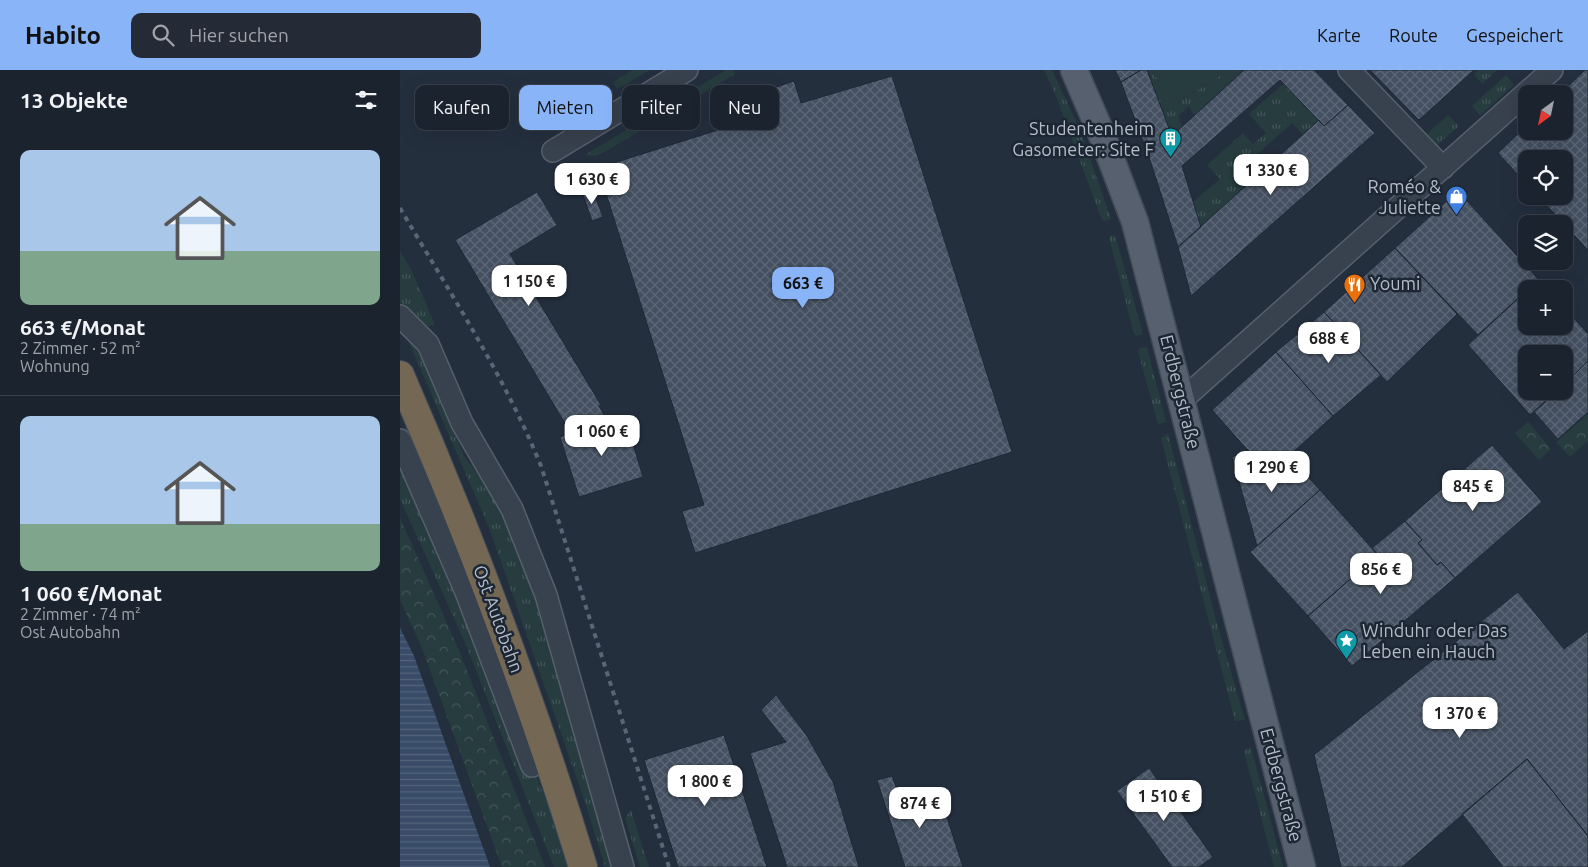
<!DOCTYPE html>
<html lang="de">
<meta charset="utf-8">
<style>
body{margin:0;font-family:Ubuntu,sans-serif;background:#242b36;color:#f1f3f6;height:100vh;display:flex;flex-direction:column;font-size:19px;white-space:nowrap}
*{box-sizing:border-box;margin:0}
p{font-size:16px;color:#a0a4aa}
.icon{flex:none;width:28px;height:28px;fill:none;stroke:currentColor;stroke-width:2;stroke-linecap:round;stroke-linejoin:round}
.map{position:relative;flex:1;overflow:hidden}
.sheet{display:flex;flex-direction:column;background:#1b232e;width:400px}
.sheet>*{flex:none}
.top-card{position:absolute;left:15px;top:15px;width:475px;height:45px;display:flex;gap:10px}
.needle{width:32px;rotate:213deg}
.controls{position:absolute;left:1118px;top:15px;display:grid;gap:10px}
.controls a{display:grid;place-items:center;width:55px;height:55px;border-radius:10px;background:#1b232e;box-shadow:0 5px 20px #0002,0 0 0 1px #39404a;font-size:25px}
.price{position:absolute;translate:-50% -42px;padding:0 11px;border-radius:10px;background:#fff;color:#222;font-size:16px;line-height:32px;filter:drop-shadow(0 1px 2px #0008)}
.price::after{content:'';position:absolute;left:50%;top:30px;width:15px;height:11px;margin-left:-8px;background:inherit;clip-path:polygon(0 0,100% 0,50% 100%)}
.price.active{background:#8ab4f8;color:#111}
ul{padding:0;list-style:none}
li{display:grid;align-content:center;gap:10px;height:265px;padding:0 20px}
li+li{border-top:1px solid #39404a}
li span{display:grid;place-items:center;height:155px;border-radius:10px;color:#555}
li>.icon{margin-inline-start:auto}
span .icon{width:90px;height:90px;fill:#fffc;stroke-width:1}
li b{font-size:21px}
h2{display:flex;justify-content:space-between;align-items:center;height:60px;padding:0 20px;font-size:21px}
.chip{padding:0 18px;border-radius:10px;background:#1b232e;box-shadow:0 5px 20px #0002,0 0 0 1px #39404a;font-size:18px;line-height:45px}
.chip.active{background:#8ab4f8;color:#111}
header{display:flex;align-items:center;gap:30px;box-sizing:border-box;height:70px;padding:0 25px;background:#8ab4f8;color:#111}
header strong{font-size:24px}
nav{display:flex;gap:28px;margin-inline-start:auto;font-size:18px}
.search{width:350px;height:45px;background:#242b36;display:flex;align-items:center;gap:12px;box-sizing:border-box;padding:0 18px;border-radius:10px;color:#a0a4aa;font-size:19px}
main{display:flex;flex:1;min-height:0}
.map>svg:first-child{display:block}
.grass{fill:url(#grass-tufts)}
.forest{fill:url(#forest-crowns)}
.pitch{fill:#263c3f}
.water{fill:url(#water-rules)}
.building{fill:url(#building-cross-hatch);stroke:#1f2835}
.lines{fill:none;stroke-linecap:round;stroke-linejoin:round}
.minor-casing{stroke:#565f6c;stroke-width:24}
.major-casing{stroke:#414a57;stroke-width:29}
.highway-casing{stroke:#434c59;stroke-width:30}
.minor{stroke:#38414e;stroke-width:21}
.major{stroke:#56606e;stroke-width:26}
.highway{stroke:#746855;stroke-width:28}
.rail{stroke:#5a6575;stroke-width:4;stroke-dasharray:5 5;stroke-linecap:butt}
.labels{text-anchor:middle;stroke-width:5;stroke-linejoin:round;paint-order:stroke}
.poi-label{font-size:18px;fill:#b4bcc9;stroke:#1d2633;text-anchor:end}
.street-label{font-size:18px;fill:#b4bcc9;stroke:#1d2633}
</style>
<header>
<strong>Habito</strong>
<div class="search"><svg class="icon" aria-label="search" viewBox="0 0 24 24"><circle cx="10" cy="10" r="6"/><path d="M15 15l6 6"/></svg>Hier suchen</div>
<nav><a>Karte</a><a>Route</a><a>Gespeichert</a></nav>
</header>
<main>
<section class="sheet">
<h2>13 Objekte<svg class="icon" aria-label="filters" viewBox="0 0 24 24"><path d="M4 7h16M4 17h16"/><circle cx="9" cy="7" r="2"/><circle cx="15" cy="17" r="2"/></svg></h2>
<ul>
<li><span style="background:linear-gradient(#a9c7e8 65%,#7fa58c 0)"><svg class="icon" aria-label="home" viewBox="0 0 24 24"><path d="M3 11l9-7 9 7M6 9v11h12V9"/></svg></span><div><b>663 €/Monat</b><p>2 Zimmer · 52 m²</p><p>Wohnung</p></div></li>
<li><span style="background:linear-gradient(#a9c7e8 70%,#7fa58c 0)"><svg class="icon" aria-label="home" viewBox="0 0 24 24"><path d="M3 11l9-7 9 7M6 9v11h12V9"/></svg></span><div><b>1 060 €/Monat</b><p>2 Zimmer · 74 m²</p><p>Ost Autobahn</p></div></li>
</ul>
</section>
<div class="map">
<svg width="1188" height="797" viewBox="0 0 1188 797">
<defs>
<pattern id="grass-tufts" width="24" height="20" patternUnits="userSpaceOnUse" patternTransform="scale(1.25)"><rect width="24" height="20" fill="#263c3f"/><path d="M3 7l-1-3M5 7V3M7 7l1-3M15 17l-1-3M17 17v-4M19 17l1-3" fill="none" stroke="#435659"/></pattern>
<pattern id="forest-crowns" width="20" height="18" patternUnits="userSpaceOnUse" patternTransform="scale(1.25)"><rect width="20" height="18" fill="#263c3f"/><path d="M2 6a3 3 0 1 1 6 0M12 15a3 3 0 1 1 6 0" fill="none" stroke="#435659"/></pattern>
<pattern id="water-rules" width="6" height="5" patternUnits="userSpaceOnUse" patternTransform="scale(1.25)"><rect width="6" height="5" fill="#394c67"/><path d="M0 2.5h6" fill="none" stroke="#53647b"/></pattern>
<pattern id="building-cross-hatch" width="8" height="8" patternUnits="userSpaceOnUse" patternTransform="scale(1.25)"><rect width="8" height="8" fill="#455162"/><path d="M0 0l8 8M0 8l8-8" fill="none" stroke="#5d6877"/></pattern>
</defs>
<rect width="100%" height="100%" fill="#242f3e"/>
<path class="grass" d="M233,0H250L217,19L213,12Z
M326,0H333L335,4L208,80L196,86L185,85Z
M644,0H652L680,60L711,149L704,151L701,148L656,26Z
M747,0H758L754,3L774,35L829,0H844L794,45L789,36L778,46L782,57L772,66Z
M1079,0H1097L1082,14L1074,4Z
M1106,5L1114,15L1080,45L1072,36Z
M883,14L919,50L903,65L892,53L842,98L853,110L801,157L793,132L820,109L807,95L843,63L853,74L866,63L849,44Z
M1048,45L1059,56L1036,76L1026,65Z
M715,165L743,264L737,266L734,264L709,167Z
M0,181L12,201L35,255L26,256L0,233Z
M5,263L15,270L64,386L93,424L113,461L137,526L216,797H205L186,735L90,460Z
M747,277L766,352L759,354L757,351L738,281L740,278Z
M768,363L816,550L845,650L835,651L761,368Z
M0,385L157,756L170,797H154L64,570L0,429Z
M851,677L883,797H874L844,681Z
M231,740L249,797H240L225,748Z"/>
<path class="forest" d="M1188,344V371L1170,387L1156,372Z
M1128,352L1151,379L1139,390L1115,363Z
M0,448L58,578L145,797H102L22,578L0,530Z"/>
<path class="pitch" d="M758,0H829L774,35L754,3Z"/>
<path class="water" d="M0,558L14,586L90,797H0Z"/>
<path class="building" d="M715,0H741L721,12Z
M741,0H747L772,66L844,0H914L948,35L924,56L880,10L782,96L801,157L778,177L750,90L721,12Z
M970,0H1074L1019,50Z
M1185,0H1188V180L1138,126H1164V89H1126V114L1098,83L1126,56V61H1164V24H1160Z
M492,6L612,382L295,483L282,441L304,435L198,98L324,58L317,37L394,11L401,33Z
M948,35L975,63L791,226L778,177L919,50L924,56Z
M192,118L203,147L192,151L182,122Z
M1058,121L1139,210L1126,219V221L1078,265L995,178Z
M137,122L157,155L110,184L201,335L199,336L208,352L180,361L174,350L166,355L55,170Z
M995,178L1057,244L987,312L924,242Z
M1139,210L1147,219H1129Z
M1126,221V256H1164V237L1188,264V291L1164,315V284H1126V321H1157L1130,345L1068,275Z
M924,242L981,305L933,346L876,282Z
M876,282L933,346L869,404L812,340Z
M1188,291V342L1158,369L1134,342L1157,321H1164V315Z
M225,347L243,407L179,427L160,367Z
M1092,375L1142,432L1055,508L1041,492L1037,495L1018,473L1022,470L1005,451Z
M848,380L869,404L888,386L920,420L857,476L832,387Z
M920,420L978,485L908,546L850,482Z
M1005,451L1022,470L1018,473L1037,495L1041,492L1055,508L952,596L908,546L978,485L972,478Z
M1118,522L1164,579L1188,561V766L1127,689L1002,797H941L914,685Z
M376,625L407,666L433,712L459,797H387L350,683L386,672L361,640Z
M324,665L367,797H278L244,690Z
M1127,689L1188,766V797H1103L1062,744Z
M749,698L813,787L799,797H772L717,721Z
M492,706L499,725L511,721L516,737L541,729L563,797H505L477,710Z"/>
<g class="lines">
<defs>
<path id="minor" d="M949,0L1043,98
M153,81L287,0
M0,246L28,274L62,353L112,439L146,525L223,797
M782,330L1152,0
M0,370L66,522L132,696"/>
<path id="major" d="M674,0L702,65L735,152L902,797"/>
<path id="highway" d="M0,305C70,466 132,630 183,797"/>
</defs>
<use href="#minor" class="minor-casing"/>
<use href="#major" class="major-casing"/>
<use href="#highway" class="highway-casing"/>
<use href="#minor" class="minor"/>
<use href="#major" class="major"/>
<use href="#highway" class="highway"/>
<path class="rail" d="M0,138C50,223 104,305 141,396L269,797"/>
</g>
<defs>
<symbol id="building-pin" viewBox="-11 -11 22 30"><path d="M0 17L-7.5 6A9.5 9.5 0 1 1 7.5 6Z" fill="#0f9aa8" stroke="#1d2633"/><path d="M-4-6H4V6H1V3H-1V6H-4ZM-2.5-4.3h1.7v1.8h-1.7ZM.8-4.3h1.7v1.8H.8ZM-2.5-1h1.7V.8h-1.7ZM.8-1h1.7V.8H.8Z" fill="#fff"/></symbol>
<symbol id="shop-pin" viewBox="-11 -11 22 30"><path d="M0 17L-7.5 6A9.5 9.5 0 1 1 7.5 6Z" fill="#3f7fe0" stroke="#1d2633"/><path d="M-5-2.5h2.3a2.7 3.5 0 0 1 5.4 0H5L5.5 6h-11ZM-1.5-2.5h3a1.5 2.3 0 0 0-3 0Z" fill="#fff"/></symbol>
<symbol id="restaurant-pin" viewBox="-11 -11 22 30"><path d="M0 17L-7.5 6A9.5 9.5 0 1 1 7.5 6Z" fill="#e8710a" stroke="#1d2633"/><path d="M-5-6h1v4h1v-4h1v4h1v-4h1v5L-1.5 .5V6h-2V.5L-5-1ZM5-6V6H3V1.5H1.5Q1.5-4 5-6Z" fill="#fff"/></symbol>
<symbol id="sight-pin" viewBox="-11 -11 22 30"><path d="M0 17L-7.5 6A9.5 9.5 0 1 1 7.5 6Z" fill="#0f9aa8" stroke="#1d2633"/><path d="M0-6L1.8-2.2L6-1.7L2.9 1.2L3.7 5.4L0 3.3L-3.7 5.4L-2.9 1.2L-6-1.7L-1.8-2.2Z" fill="#fff"/></symbol>
</defs>
<g fill-rule="evenodd">
<use href="#building-pin" x="758" y="56" width="25" height="34"/>
<use href="#shop-pin" x="1044" y="114" width="25" height="34"/>
<use href="#restaurant-pin" x="942" y="202" width="25" height="34"/>
<use href="#sight-pin" x="934" y="558" width="25" height="34"/>
</g>
<g class="labels">
<g class="poi-label">
<text x="754" y="65">Studentenheim<tspan x="754" dy="21">Gasometer: Site F</tspan></text>
<text x="1041" y="123">Roméo &amp;<tspan x="1041" dy="21">Juliette</tspan></text>
<text x="970" y="220" text-anchor="start">Youmi</text>
<text x="962" y="567" text-anchor="start">Winduhr oder Das<tspan x="962" dy="21">Leben ein Hauch</tspan></text>
</g>
<g class="street-label">
<text transform="translate(780 322) rotate(76)" y="6">Erdbergstraße</text>
<text transform="translate(98 549) rotate(70)" y="6">Ost Autobahn</text>
<text transform="translate(881 715) rotate(75)" y="6">Erdbergstraße</text>
</g>
</g>
</svg>
<div class="controls">
<a><svg class="needle" viewBox="-14 -14 28 28"><path d="M0-13l5 13h-10z" fill="#e53935"/><path d="M0 13l5-13h-10z" fill="#a0a4aa"/></svg></a>
<a><svg class="icon" aria-label="locate" viewBox="0 0 24 24"><circle cx="12" cy="12" r="6"/><path d="M12 2v4M12 18v4M2 12h4M18 12h4"/></svg></a>
<a><svg class="icon" aria-label="layers" viewBox="0 0 24 24"><path d="M12 4l9 5-9 5-9-5zM3 14l9 5 9-5"/></svg></a>
<a>+</a>
<a>−</a>
</div>
<b class="price" style="left:871px;top:126px">1 330 €</b>
<b class="price" style="left:192px;top:135px">1 630 €</b>
<b class="price" style="left:129px;top:237px">1 150 €</b>
<b class="price active" style="left:403px;top:239px">663 €</b>
<b class="price" style="left:929px;top:294px">688 €</b>
<b class="price" style="left:202px;top:387px">1 060 €</b>
<b class="price" style="left:872px;top:423px">1 290 €</b>
<b class="price" style="left:1073px;top:442px">845 €</b>
<b class="price" style="left:981px;top:525px">856 €</b>
<b class="price" style="left:1060px;top:669px">1 370 €</b>
<b class="price" style="left:305px;top:737px">1 800 €</b>
<b class="price" style="left:764px;top:752px">1 510 €</b>
<b class="price" style="left:520px;top:759px">874 €</b>
<div class="top-card">
<a class="chip">Kaufen</a>
<a class="chip active">Mieten</a>
<a class="chip">Filter</a>
<a class="chip">Neu</a>
</div>
</div>
</main>
